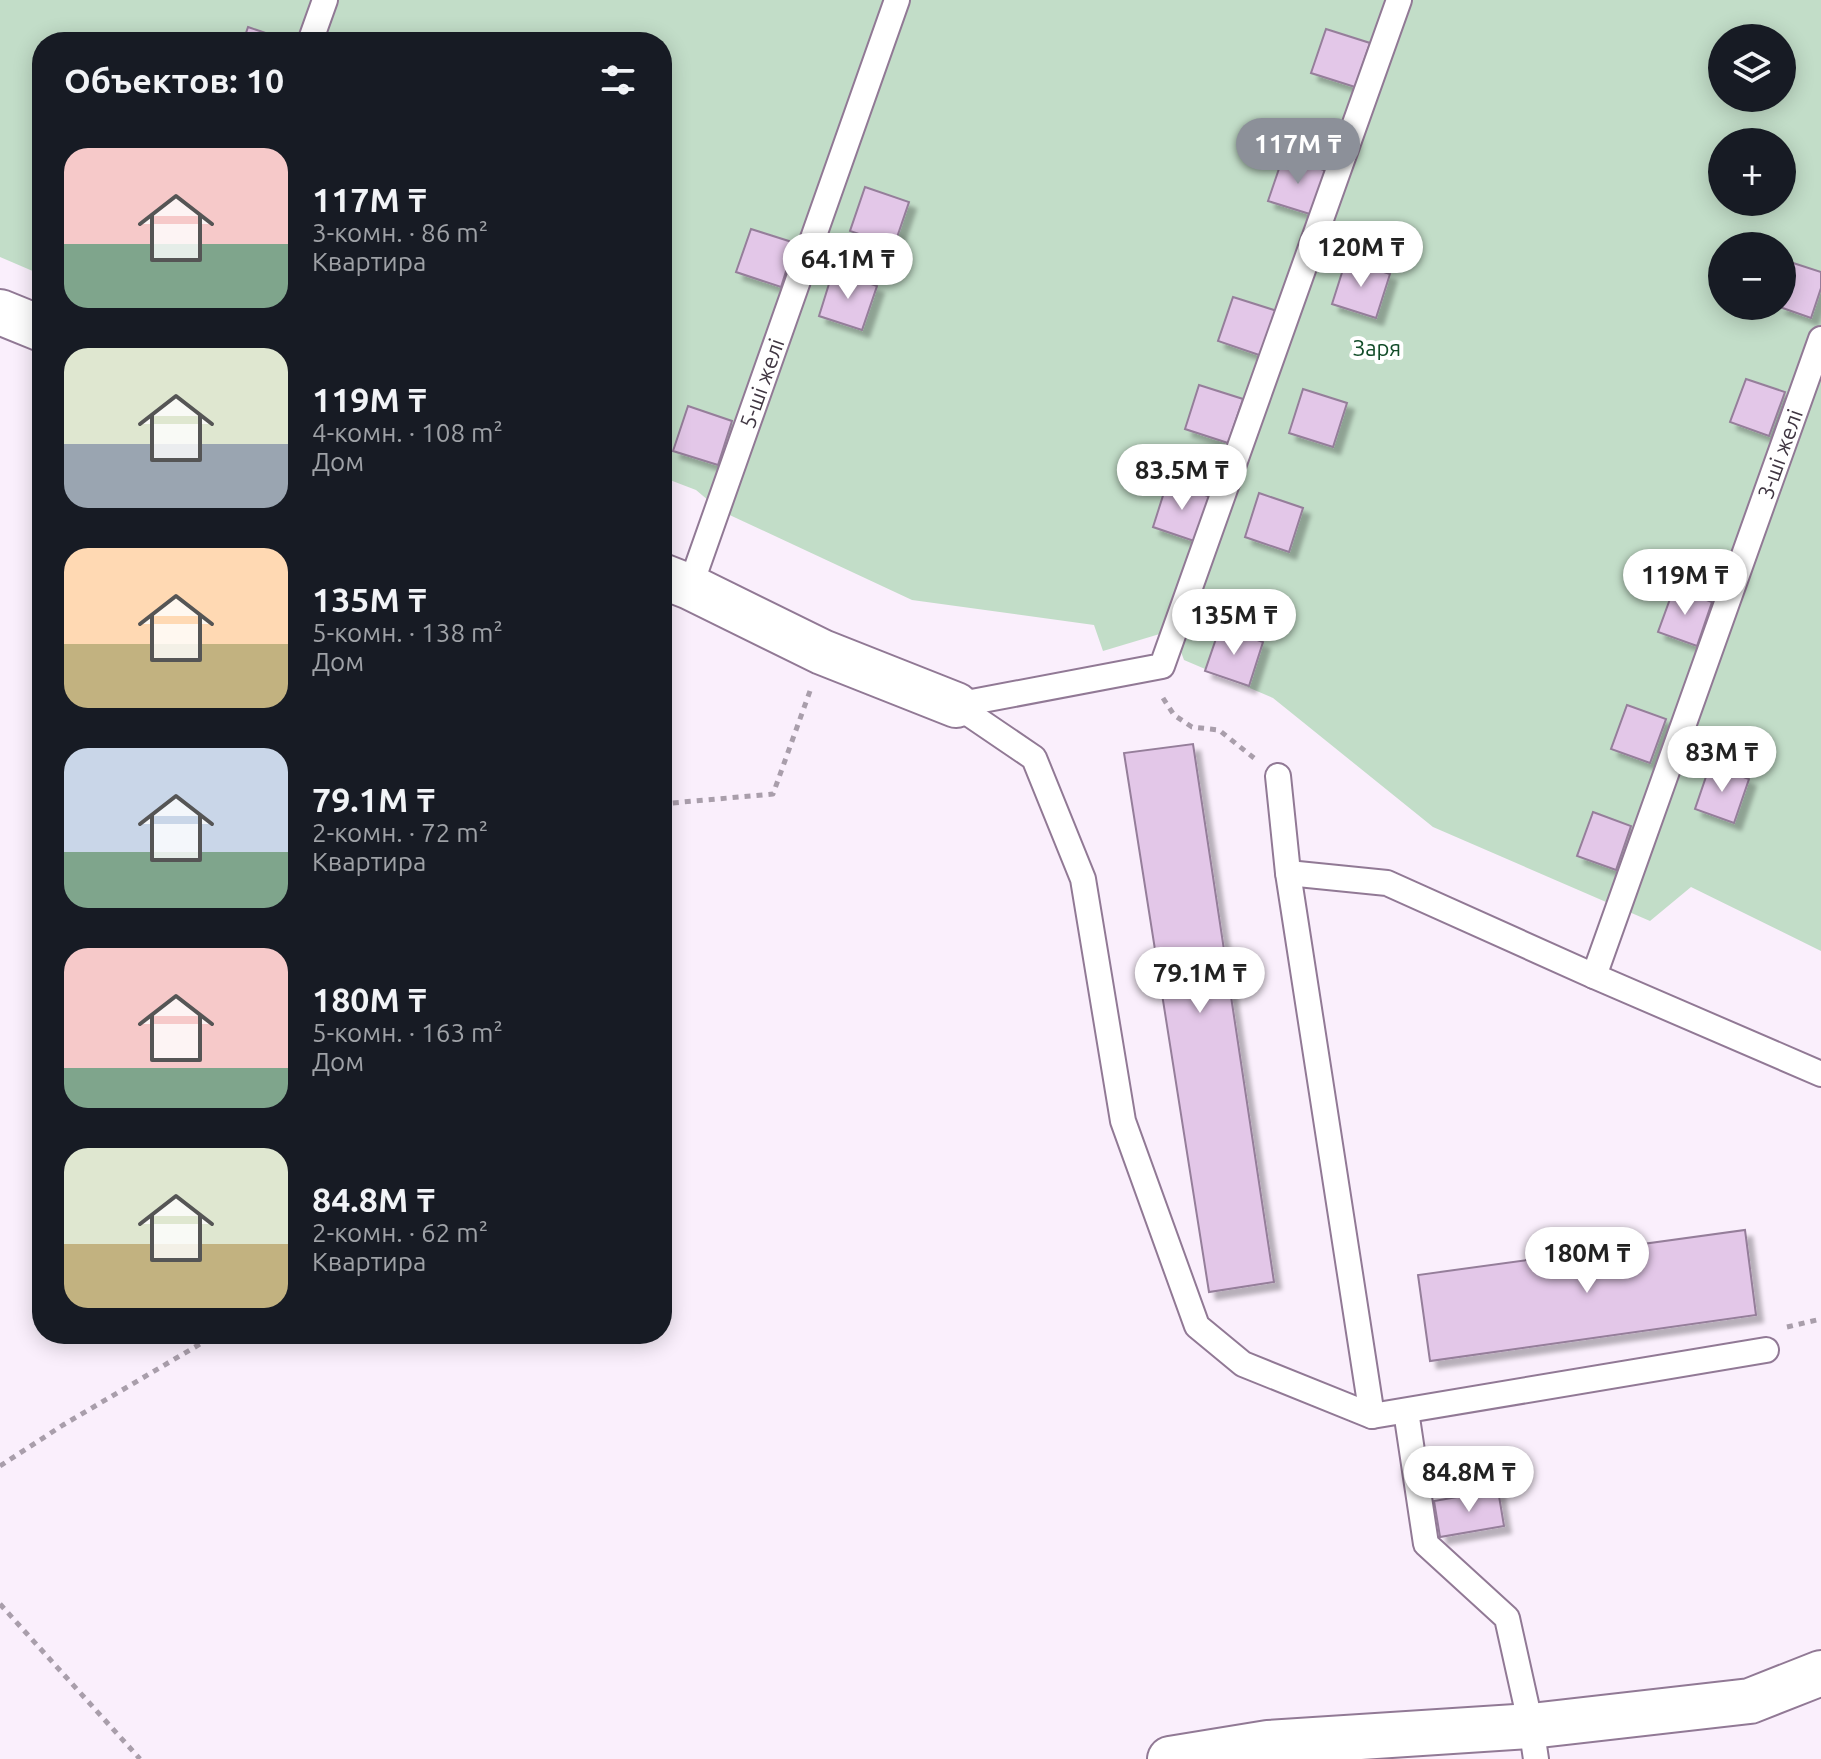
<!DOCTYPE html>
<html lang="ru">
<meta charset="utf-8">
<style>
body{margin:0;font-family:Ubuntu,sans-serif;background:#242831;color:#f1f3f6;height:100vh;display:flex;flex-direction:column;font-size:30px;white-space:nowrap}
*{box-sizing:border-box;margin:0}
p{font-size:26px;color:#9ea1a6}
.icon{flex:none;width:44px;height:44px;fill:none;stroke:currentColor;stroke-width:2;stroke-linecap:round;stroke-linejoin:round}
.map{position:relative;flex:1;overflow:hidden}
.details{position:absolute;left:32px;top:32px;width:640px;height:1312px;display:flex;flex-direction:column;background:#171b24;border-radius:32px;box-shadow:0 4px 20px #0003}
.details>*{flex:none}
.tools{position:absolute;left:1708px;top:24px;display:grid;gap:16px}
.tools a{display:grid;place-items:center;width:88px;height:88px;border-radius:50%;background:#171b24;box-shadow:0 4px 20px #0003;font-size:40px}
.price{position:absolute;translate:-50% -68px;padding:0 18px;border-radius:28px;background:#fff;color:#222;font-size:26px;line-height:52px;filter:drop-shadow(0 2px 4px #0008)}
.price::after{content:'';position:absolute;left:50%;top:48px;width:24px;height:18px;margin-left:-12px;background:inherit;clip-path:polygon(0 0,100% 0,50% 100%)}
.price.selected{background:#8c9099;color:#fff}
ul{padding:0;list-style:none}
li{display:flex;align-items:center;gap:24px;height:200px;padding:0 32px}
li span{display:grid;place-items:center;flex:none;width:224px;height:160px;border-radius:24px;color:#555}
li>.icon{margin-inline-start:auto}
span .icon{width:96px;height:96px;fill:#fffc;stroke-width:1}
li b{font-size:34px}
h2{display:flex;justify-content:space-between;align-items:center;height:96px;padding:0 32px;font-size:34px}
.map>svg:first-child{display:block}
.green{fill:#c2ddc8;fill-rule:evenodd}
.building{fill:#e3c7e8;stroke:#957e9a;stroke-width:2;filter:url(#shadow)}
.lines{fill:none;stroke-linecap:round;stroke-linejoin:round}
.lane-casing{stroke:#917995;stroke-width:28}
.street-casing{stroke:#917995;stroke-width:48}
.path{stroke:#a99eab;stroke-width:5;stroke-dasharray:6 6;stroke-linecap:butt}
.lane{stroke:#fff;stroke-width:24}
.street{stroke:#fff;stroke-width:44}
.labels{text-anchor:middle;stroke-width:8;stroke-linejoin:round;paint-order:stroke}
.park-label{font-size:22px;fill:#124c29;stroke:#fff}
.street-label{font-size:22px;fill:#403642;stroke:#fff}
</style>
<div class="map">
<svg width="1821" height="1759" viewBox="0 0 1821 1759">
<defs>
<filter id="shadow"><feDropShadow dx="7" dy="7" stdDeviation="2" flood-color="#0004"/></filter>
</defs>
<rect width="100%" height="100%" fill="#faeffc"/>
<path class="green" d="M0,0H1821V951L1691,887L1650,921L1433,827L1273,698L1184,660L1173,630L1103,651L1094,625L912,600L721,511L696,490L662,477V42H42V275L0,257ZM1722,38H1782V98H1722ZM1722,142H1782V202H1722ZM1722,246H1782V306H1722Z"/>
<path class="building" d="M248,27L292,42H243Z
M1326,29L1370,43L1355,87L1311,73Z
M1283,157L1327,171L1313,215L1268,201Z
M865,187L909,202L894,246L850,231Z
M751,229L795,243L781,287L736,272Z
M1346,260L1390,274L1376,318L1332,304Z
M1787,261L1821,272V288L1811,318L1777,306H1782V275Z
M833,271L877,286L862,330L819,316Z
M1233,297L1277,311L1262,356L1218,341Z
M1746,379L1785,392L1769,436L1730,422Z
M1199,385L1243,399L1228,443L1185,429Z
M1303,389L1347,403L1333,447L1289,433Z
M688,406L732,421L718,465L673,451Z
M1167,483L1211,497L1197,542L1153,527Z
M1259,493L1303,508L1289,552L1245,537Z
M1674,588L1712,602L1697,646L1658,632Z
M1220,627L1263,642L1249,686L1205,671Z
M1627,705L1666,719L1650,763L1611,749Z
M1193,744L1274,1282L1209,1292L1124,753Z
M1710,765L1749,779L1734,823L1695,809Z
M1593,812L1631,826L1616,870L1577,856Z
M1745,1230L1756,1315L1430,1361L1418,1275Z
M1498,1490L1504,1526L1440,1537L1434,1501Z"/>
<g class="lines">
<defs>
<g id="lane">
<path d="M310,42L325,0"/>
<path id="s1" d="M690,587L897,0"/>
<path d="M956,705L1162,666L1399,0"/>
<path d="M956,705L1034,758L1083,879L1123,1121L1197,1326L1243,1364L1372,1416"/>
<path d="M1278,776L1288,873L1372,1416L1766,1350"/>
<path d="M1288,873L1387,883L1594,976L1821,1074"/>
<path id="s2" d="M1594,976L1821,339"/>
<path d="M1406,1411L1426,1544L1507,1618L1531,1726L1536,1759"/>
</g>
<path id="street" d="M0,312L42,329
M662,576L690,587L822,652L956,705
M1170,1759L1268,1743L1531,1726L1750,1701L1821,1673"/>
</defs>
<use href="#lane" class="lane-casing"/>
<use href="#street" class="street-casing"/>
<path class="path" d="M1163,698L1174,715L1192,727L1219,730L1254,758
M662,808L672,803L773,794L810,691
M1787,1327L1821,1319
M0,1466L63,1425L217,1334
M0,1604L140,1759"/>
<use href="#lane" class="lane"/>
<use href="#street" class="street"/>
</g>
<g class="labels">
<g class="park-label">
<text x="1377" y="356">Заря</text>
</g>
<g class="street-label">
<text dy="8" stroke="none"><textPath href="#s1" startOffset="216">5-ші желі</textPath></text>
<text dy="8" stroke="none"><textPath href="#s2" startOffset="554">3-ші желі</textPath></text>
</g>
</g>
</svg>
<div class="tools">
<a><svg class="icon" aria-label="layers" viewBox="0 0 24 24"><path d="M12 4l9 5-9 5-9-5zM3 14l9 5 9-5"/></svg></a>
<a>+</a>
<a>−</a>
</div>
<b class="price selected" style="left:1298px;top:186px">117M ₸</b>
<b class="price" style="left:1361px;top:289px">120M ₸</b>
<b class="price" style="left:848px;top:301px">64.1M ₸</b>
<b class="price" style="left:1182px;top:512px">83.5M ₸</b>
<b class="price" style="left:1685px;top:617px">119M ₸</b>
<b class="price" style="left:1234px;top:657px">135M ₸</b>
<b class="price" style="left:1722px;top:794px">83M ₸</b>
<b class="price" style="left:1200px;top:1015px">79.1M ₸</b>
<b class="price" style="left:1587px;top:1295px">180M ₸</b>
<b class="price" style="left:1469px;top:1514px">84.8M ₸</b>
<section class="details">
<h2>Объектов: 10<svg class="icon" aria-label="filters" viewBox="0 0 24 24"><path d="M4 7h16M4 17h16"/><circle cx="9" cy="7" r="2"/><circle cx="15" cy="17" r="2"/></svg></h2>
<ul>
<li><span style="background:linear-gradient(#f6c9c9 60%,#7fa58c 0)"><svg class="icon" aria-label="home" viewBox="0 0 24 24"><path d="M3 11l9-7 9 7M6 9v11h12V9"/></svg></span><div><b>117M ₸</b><p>3-комн. · 86 m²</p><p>Квартира</p></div></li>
<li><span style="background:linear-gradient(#dfe7d0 60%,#9aa5b1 0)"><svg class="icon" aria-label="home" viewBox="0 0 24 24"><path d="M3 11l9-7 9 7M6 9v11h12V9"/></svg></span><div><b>119M ₸</b><p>4-комн. · 108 m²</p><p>Дом</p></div></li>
<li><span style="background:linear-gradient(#ffd9b3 60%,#c2b280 0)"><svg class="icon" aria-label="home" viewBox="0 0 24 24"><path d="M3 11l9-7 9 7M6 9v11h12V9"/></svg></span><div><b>135M ₸</b><p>5-комн. · 138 m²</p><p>Дом</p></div></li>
<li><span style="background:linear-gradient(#c9d6e8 65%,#7fa58c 0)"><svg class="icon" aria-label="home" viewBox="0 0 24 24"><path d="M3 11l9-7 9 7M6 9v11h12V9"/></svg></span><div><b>79.1M ₸</b><p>2-комн. · 72 m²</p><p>Квартира</p></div></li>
<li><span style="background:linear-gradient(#f6c9c9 75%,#7fa58c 0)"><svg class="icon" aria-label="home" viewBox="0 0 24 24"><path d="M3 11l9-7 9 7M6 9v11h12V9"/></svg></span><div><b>180M ₸</b><p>5-комн. · 163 m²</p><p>Дом</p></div></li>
<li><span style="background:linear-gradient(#dfe7d0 60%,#c2b280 0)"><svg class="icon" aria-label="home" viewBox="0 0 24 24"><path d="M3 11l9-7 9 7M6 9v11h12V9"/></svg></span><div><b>84.8M ₸</b><p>2-комн. · 62 m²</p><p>Квартира</p></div></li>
</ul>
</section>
</div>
